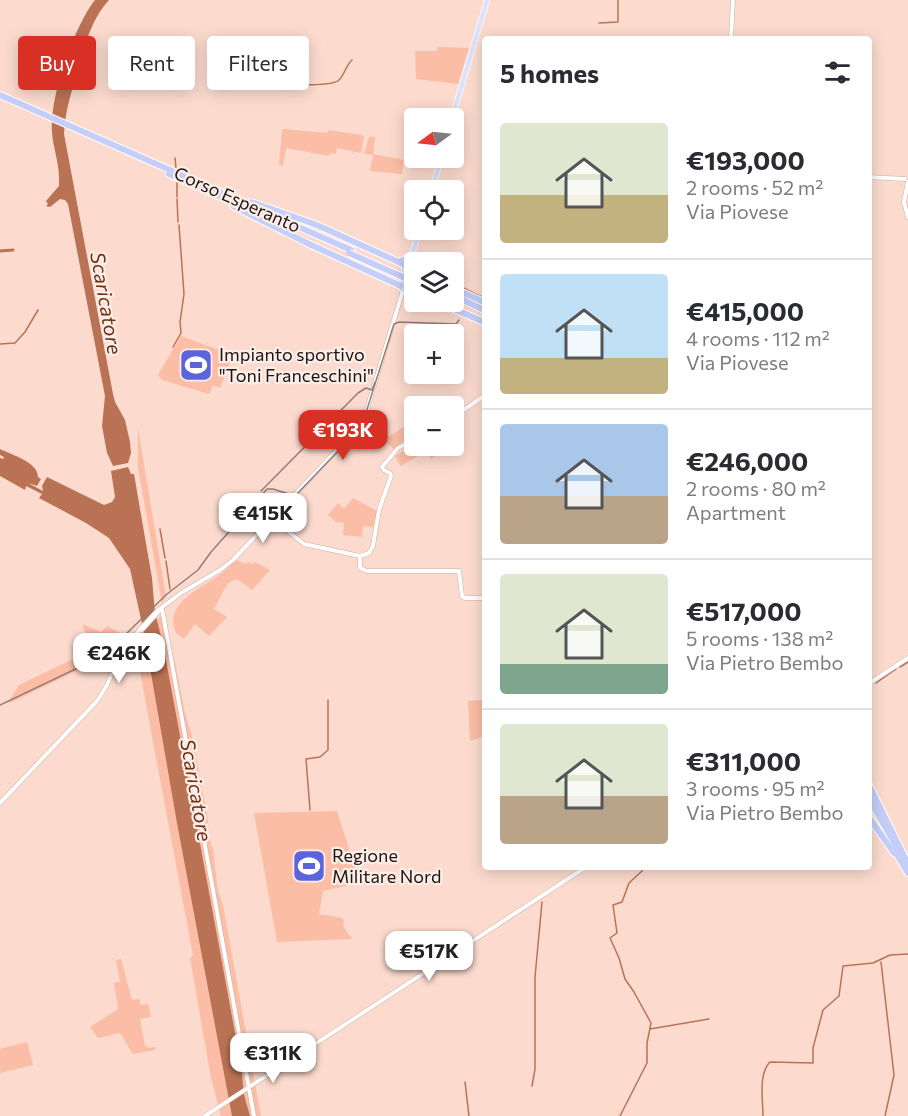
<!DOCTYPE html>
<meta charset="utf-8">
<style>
body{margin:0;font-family:Commissioner,sans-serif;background:#f2f2f3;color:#2b2b33;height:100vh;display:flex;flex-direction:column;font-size:22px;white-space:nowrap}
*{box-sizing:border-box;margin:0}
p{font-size:20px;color:#7c7c81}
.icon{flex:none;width:33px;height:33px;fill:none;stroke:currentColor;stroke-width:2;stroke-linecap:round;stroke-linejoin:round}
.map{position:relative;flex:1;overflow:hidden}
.panel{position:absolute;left:482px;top:36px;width:390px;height:834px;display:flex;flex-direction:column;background:#fff;border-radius:6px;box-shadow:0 3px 15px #0003}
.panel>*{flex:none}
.top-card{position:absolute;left:18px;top:36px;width:374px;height:54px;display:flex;gap:12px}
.needle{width:39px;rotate:255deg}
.controls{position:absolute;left:404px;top:108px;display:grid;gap:12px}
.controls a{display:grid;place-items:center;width:60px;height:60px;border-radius:6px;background:#fff;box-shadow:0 3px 15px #0003;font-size:30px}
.price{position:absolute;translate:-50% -51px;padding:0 14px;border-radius:12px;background:#fff;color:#222;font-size:20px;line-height:39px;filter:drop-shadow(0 2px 3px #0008)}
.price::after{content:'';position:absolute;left:50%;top:36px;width:18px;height:14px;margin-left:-9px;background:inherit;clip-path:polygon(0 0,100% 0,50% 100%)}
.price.current{background:#d93025;color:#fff}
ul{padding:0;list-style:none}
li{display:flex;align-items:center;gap:18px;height:150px;padding:0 18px}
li+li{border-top:2px solid #e1e1e2}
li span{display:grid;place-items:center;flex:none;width:168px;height:120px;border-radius:6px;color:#555}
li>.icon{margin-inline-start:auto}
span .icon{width:72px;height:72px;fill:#fffc;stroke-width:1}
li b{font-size:26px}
h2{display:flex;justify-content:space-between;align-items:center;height:72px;padding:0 18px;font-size:26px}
.chip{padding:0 21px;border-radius:6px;background:#fff;box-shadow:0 3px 15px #0003;font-size:21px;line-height:54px}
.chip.current{background:#d93025;color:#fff}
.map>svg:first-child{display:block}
.green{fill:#fbbda5}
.water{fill:#ba7255}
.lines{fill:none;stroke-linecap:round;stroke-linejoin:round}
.stream{stroke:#ba7255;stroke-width:1.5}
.canal{stroke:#ba7255;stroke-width:3}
.secondary-casing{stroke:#ceafa2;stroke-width:5}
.primary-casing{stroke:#fff;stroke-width:6}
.highway-casing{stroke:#fff;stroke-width:8}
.secondary{stroke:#fff;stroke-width:4}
.primary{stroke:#dce2fb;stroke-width:4.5}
.highway{stroke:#c5cef9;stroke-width:6}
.tram{stroke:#947e75;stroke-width:1.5}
.highway-bridge-casing{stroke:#fff;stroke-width:8;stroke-linecap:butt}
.highway-bridge{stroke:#c5cef9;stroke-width:6}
.labels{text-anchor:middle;stroke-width:4.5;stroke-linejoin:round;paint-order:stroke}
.street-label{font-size:18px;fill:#1f1410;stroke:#fbede8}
.poi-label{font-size:18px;fill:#1f1410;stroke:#fbede8;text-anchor:start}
.water-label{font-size:20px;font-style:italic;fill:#722f0f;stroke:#fbede8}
</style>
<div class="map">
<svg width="908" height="1116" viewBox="0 0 908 1116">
<rect width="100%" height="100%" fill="#fcdbce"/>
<path class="green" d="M437,47L469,48L458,84L416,79L415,51H437Z
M284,129L327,133L328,130L362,135L364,137L361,153L337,148L336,154L330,153L329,156L286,148L283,166L279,165L282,130Z
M369,137H375L373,154L404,160L402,174L370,171L373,155L364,154Z
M181,336L233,355L220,388L213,385L209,394L162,380L158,375Z
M412,415H414V437L402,442L394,449L383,440V435L390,436L411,422Z
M138,428L166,596L162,603L138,468Z
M414,444V446H453L431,459L426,451L401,466L395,456Z
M353,498L377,511L373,527L363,526L362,537L343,535L344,523L336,522L328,515L338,503L344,509Z
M236,560L246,564L248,562L253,564L255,562L270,570L252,590L237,579L228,583L214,609L227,617L209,636L195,624L184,639L176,633C163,604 199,589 218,576C224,572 230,565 236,560Z
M161,616L165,636L169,641L175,662L184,709L193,740L208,821L206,828L213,850L218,891L223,905L261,1116H221L211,1078L190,958L193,955L134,640Z
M82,624L101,632L107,626L127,637V642L120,650L10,703L9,701L19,685L92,650Z
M484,700V736L470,741L468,701Z
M337,811L360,883L323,891L319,914L342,918L344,920L343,926L352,939L277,942L254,813Z
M121,959L132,1000L139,999L141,1005L148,1004L151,1017L140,1019L145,1046L149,1048L155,1047V1050L133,1054L120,1033L98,1038L90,1027L118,1009L114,983L120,982L116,960Z
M27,1042L33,1065L0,1073V1049Z"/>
<path class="water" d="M95,0H109C90,21 85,46 77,73C71,94 65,111 64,134L113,394L115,402L125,420L130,442L131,453L128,463L113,466L107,453L102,426L105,396L68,204L65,200L60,199L50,207L46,206L48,204L46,201L59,186V178C59,162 53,148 52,132C49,99 74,26 95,0Z
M0,449C12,455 38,462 38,477L41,479L37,486L28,483L43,491L42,486L47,477L104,505L112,502L115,497L111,471L128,467L131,474H134L152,578L155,613L163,644L241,1065L244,1095L250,1116H232L177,823L144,633L130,569L109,538L86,523L39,498L42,494L26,486L25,490L0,476V458L3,459L4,457L0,455Z"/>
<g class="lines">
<path class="stream" d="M599,23L618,22V0
M291,84C300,85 333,86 339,80C345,74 346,65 352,60
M175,158L176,168
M177,197V180
M177,199L178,222
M868,258H869
M453,283L484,298
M0,344L15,343L25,332L38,310
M173,347L181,333L180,322L184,294L179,225
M160,529L165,558
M166,561L170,589
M900,667L908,662
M876,683L896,669
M310,810L306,759L320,757L328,750V700
M881,962L894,1075L885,1116
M650,1029L709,1019
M465,1082L469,1116
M532,1086L535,1069V977L542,902
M620,1116L647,1063V1043L651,1023L634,992L625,979L619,958L610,938L617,933L613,905L622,902L629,883L642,871L643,867
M763,1116C763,1100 758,1074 770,1062L813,1063V1048L823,1010L839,996L843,966L873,963L890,955L908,954"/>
<path class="canal" d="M0,251L13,250"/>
<defs>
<path id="secondary" d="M731,39L733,0
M868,177L905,179
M908,182L904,202L908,217
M453,417L484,396
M273,519L304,544L360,556
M360,556V568L367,571H459L462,596L465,598H484
M360,556L369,553L373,546L379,510L391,476L390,473L384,470L382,467L398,448L414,440
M162,609L254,1116
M142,630L161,609
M868,684L908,658
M0,803L97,701L106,687L119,658L140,629L157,611L181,593L220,570L233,560L358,428L367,409L403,290
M205,1116L586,867"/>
<path id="primary" d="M452,118L487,0
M432,190L441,158
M409,263H404V280L401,288L405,291L409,288V263L420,230"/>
<path id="highway" d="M0,95L351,250
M169,174L239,205
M251,202L317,225L403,264
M233,206L309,244L401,286
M399,262L412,256
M410,267L414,271
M453,288L484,302
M408,290L414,291
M453,295L484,310
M438,302L484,322
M868,783L908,864
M868,797L898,849
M868,816L894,853
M893,848L908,873"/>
</defs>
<use href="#secondary" class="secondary-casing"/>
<use href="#primary" class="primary-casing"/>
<use href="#highway" class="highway-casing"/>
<use href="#secondary" class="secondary"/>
<use href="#primary" class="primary"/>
<use href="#highway" class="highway"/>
<path class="tram" d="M261,491L358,393L366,388L372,390L375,382
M0,705L86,664L125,635L167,594L198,570L211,552L267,489H273L295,496L339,450L363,422L394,324L399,322L456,324L459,320"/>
<defs>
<path id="highway-bridge" d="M349,253L414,282"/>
</defs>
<use href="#highway-bridge" class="highway-bridge-casing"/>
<use href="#highway-bridge" class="highway-bridge"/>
</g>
<defs>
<symbol id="stadium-square" viewBox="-11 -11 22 22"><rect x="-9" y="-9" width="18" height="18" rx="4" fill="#5c64dc" stroke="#fbede8"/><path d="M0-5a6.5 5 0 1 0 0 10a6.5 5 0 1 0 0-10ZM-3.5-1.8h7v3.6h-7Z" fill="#fff"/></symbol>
</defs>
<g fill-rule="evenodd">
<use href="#stadium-square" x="177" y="346" width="38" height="38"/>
<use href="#stadium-square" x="290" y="847" width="38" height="38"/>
</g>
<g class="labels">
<g class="street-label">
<text transform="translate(237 200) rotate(24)" y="6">Corso Esperanto</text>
</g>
<g class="poi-label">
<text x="219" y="361">Impianto sportivo<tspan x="219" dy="21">"Toni Franceschini"</tspan></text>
<text x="332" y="862">Regione<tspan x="332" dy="21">Militare Nord</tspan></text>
</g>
<g class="water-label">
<text transform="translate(106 303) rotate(80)" y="7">Scaricatore</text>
<text transform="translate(196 790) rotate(80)" y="7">Scaricatore</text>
</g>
</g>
</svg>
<div class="controls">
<a><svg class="needle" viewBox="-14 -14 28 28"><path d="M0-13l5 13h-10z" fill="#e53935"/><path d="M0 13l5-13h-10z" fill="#7c7c81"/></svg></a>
<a><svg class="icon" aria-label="locate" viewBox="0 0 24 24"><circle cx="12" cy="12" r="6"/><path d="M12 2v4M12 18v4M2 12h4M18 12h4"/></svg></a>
<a><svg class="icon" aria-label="layers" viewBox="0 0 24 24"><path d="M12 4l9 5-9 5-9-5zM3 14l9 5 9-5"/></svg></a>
<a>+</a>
<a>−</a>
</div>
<b class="price current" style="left:343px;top:461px">€193K</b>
<b class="price" style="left:263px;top:544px">€415K</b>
<b class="price" style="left:119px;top:684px">€246K</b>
<b class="price" style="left:429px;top:982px">€517K</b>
<b class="price" style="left:273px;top:1084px">€311K</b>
<div class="top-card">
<a class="chip current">Buy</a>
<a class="chip">Rent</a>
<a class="chip">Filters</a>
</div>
<section class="panel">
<h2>5 homes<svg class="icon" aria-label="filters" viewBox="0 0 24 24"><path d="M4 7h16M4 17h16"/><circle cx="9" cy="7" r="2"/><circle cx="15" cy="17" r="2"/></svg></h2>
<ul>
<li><span style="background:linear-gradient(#dfe7d0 60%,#c2b280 0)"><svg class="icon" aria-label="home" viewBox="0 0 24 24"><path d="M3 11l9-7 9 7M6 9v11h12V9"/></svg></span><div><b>€193,000</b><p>2 rooms · 52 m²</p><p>Via Piovese</p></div></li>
<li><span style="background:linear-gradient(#bfe0f5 70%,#c2b280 0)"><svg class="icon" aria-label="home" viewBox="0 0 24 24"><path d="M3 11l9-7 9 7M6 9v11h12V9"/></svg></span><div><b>€415,000</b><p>4 rooms · 112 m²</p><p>Via Piovese</p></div></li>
<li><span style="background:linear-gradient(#a9c7e8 60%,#b9a48a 0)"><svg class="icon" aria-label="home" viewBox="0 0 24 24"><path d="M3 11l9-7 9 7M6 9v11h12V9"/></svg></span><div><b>€246,000</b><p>2 rooms · 80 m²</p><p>Apartment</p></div></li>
<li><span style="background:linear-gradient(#dfe7d0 75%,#7fa58c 0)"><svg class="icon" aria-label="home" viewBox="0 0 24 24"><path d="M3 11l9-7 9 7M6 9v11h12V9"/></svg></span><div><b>€517,000</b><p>5 rooms · 138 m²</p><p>Via Pietro Bembo</p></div></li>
<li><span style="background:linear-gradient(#dfe7d0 60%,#b9a48a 0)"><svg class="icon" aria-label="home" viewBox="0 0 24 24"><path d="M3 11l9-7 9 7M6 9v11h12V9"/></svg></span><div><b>€311,000</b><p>3 rooms · 95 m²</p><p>Via Pietro Bembo</p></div></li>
</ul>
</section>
</div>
